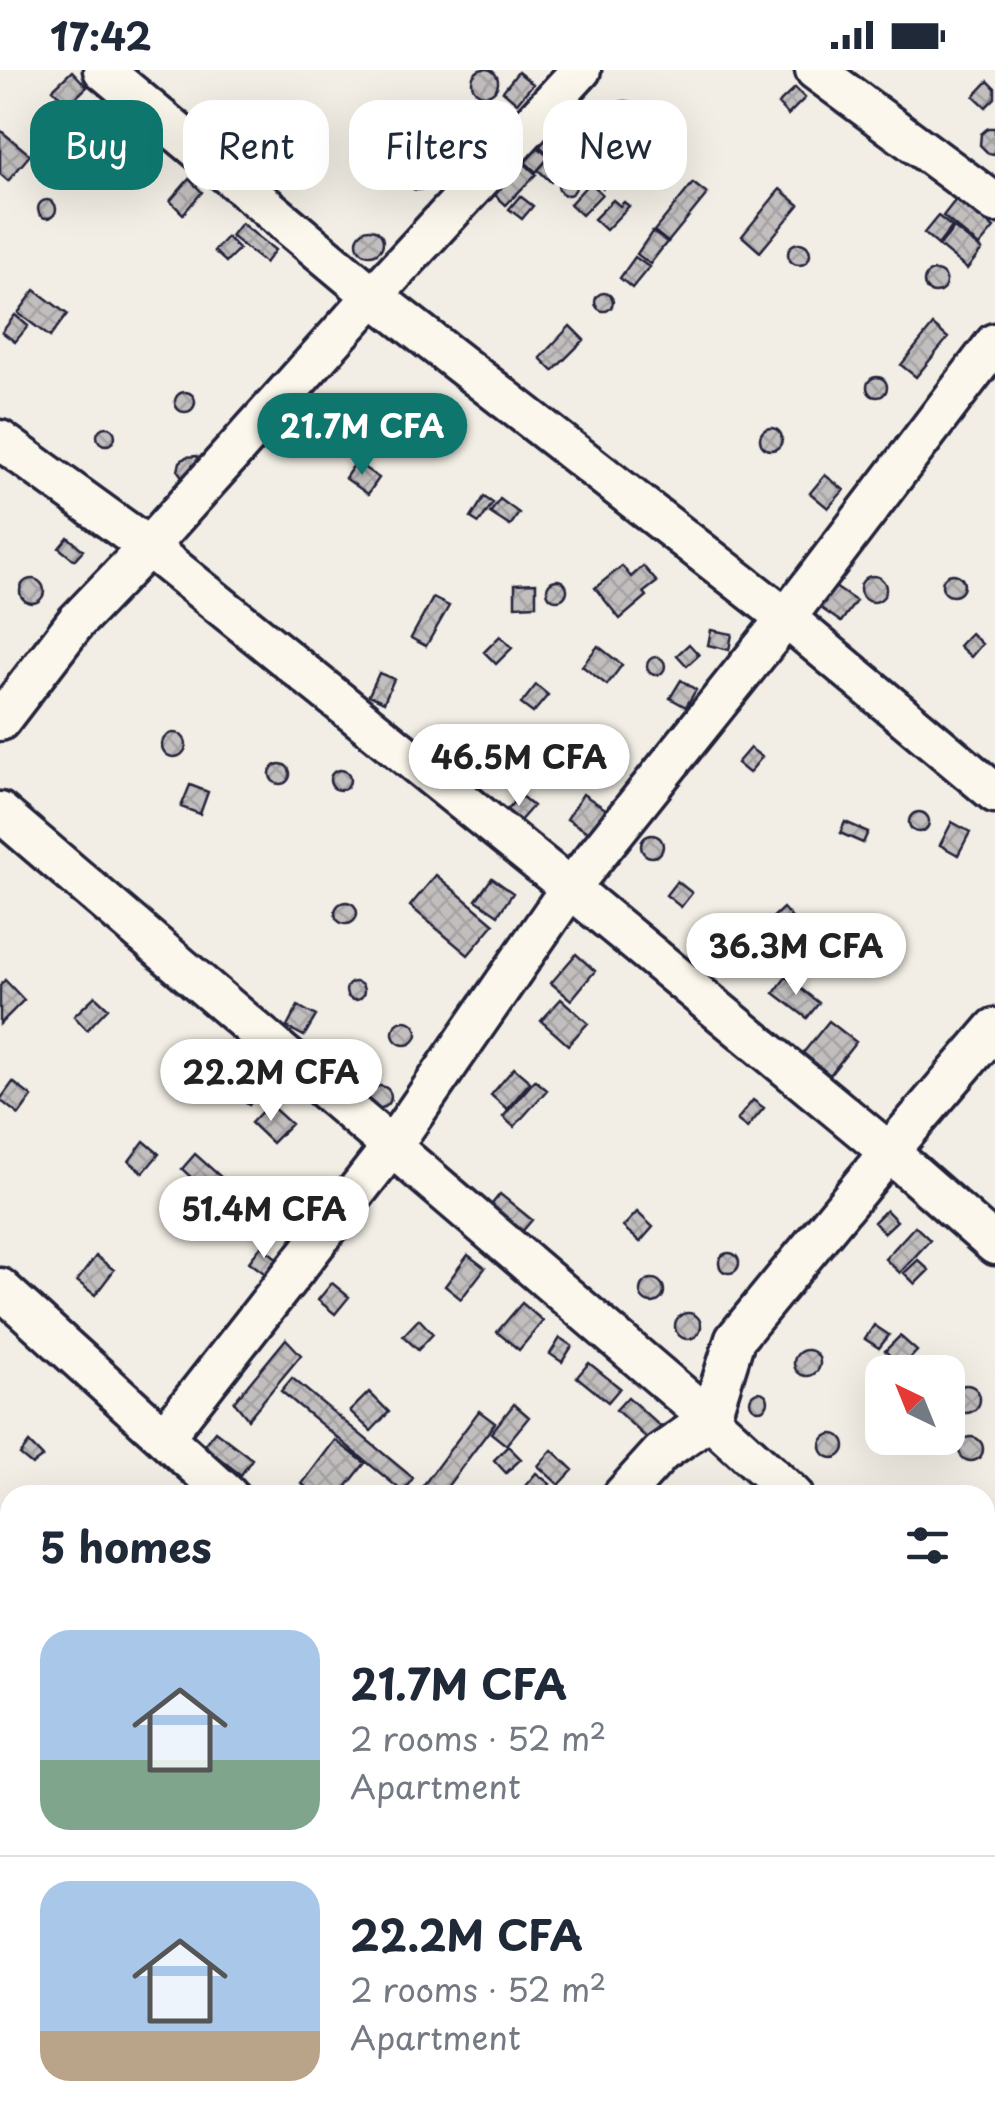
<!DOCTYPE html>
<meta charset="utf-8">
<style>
body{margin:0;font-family:"Playpen Sans",sans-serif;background:#f6f6f7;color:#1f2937;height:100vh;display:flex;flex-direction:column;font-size:38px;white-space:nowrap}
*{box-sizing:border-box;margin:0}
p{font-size:32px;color:#747a83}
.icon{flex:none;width:55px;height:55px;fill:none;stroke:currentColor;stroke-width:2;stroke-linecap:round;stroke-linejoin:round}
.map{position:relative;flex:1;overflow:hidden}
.sheet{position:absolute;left:0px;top:1415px;width:995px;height:642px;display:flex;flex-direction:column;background:#fff;border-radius:30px 30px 0 0;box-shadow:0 10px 40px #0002}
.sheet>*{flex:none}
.guide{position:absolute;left:30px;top:30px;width:935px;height:90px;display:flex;gap:20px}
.needle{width:65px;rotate:317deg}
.fabs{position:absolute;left:865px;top:1285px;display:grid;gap:20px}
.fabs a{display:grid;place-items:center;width:100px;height:100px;border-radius:20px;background:#fff;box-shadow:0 10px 40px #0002;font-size:50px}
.price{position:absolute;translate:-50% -85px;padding:0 22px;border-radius:35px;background:#fff;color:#222;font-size:32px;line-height:65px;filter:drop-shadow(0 2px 5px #0008)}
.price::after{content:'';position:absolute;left:50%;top:60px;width:30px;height:22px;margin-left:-15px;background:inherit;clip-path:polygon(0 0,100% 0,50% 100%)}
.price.current{background:#0f766e;color:#fff}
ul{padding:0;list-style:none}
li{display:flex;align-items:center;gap:30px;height:250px;padding:0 40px}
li+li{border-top:2px solid #e0e1e3}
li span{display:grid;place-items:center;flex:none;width:280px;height:200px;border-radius:30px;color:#555}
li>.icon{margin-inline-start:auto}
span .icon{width:120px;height:120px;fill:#fffc;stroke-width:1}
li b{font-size:42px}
h2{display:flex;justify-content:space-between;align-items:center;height:120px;padding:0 40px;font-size:42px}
.tag{padding:0 35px;border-radius:30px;background:#fff;box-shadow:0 10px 40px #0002;font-size:35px;line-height:90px}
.tag.current{background:#0f766e;color:#fff}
.status{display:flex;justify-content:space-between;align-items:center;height:70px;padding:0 50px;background:#fff;direction:ltr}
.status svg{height:28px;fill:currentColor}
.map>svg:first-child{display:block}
.building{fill:url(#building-cross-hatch);stroke:#22223b;stroke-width:2.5}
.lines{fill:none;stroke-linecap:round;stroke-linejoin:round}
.minor-casing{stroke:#22223b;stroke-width:45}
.minor{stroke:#fbf7ec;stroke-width:38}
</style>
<div class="status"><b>17:42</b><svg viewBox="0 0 49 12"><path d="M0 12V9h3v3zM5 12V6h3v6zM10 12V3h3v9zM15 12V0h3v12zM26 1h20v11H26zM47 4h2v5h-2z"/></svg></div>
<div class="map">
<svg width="995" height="2057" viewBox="0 0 995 2057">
<defs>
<pattern id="building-cross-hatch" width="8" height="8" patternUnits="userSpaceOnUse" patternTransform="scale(2.5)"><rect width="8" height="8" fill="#c2bebe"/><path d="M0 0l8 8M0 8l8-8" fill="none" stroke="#a6a3a4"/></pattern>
</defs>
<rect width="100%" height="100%" fill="#f2eee5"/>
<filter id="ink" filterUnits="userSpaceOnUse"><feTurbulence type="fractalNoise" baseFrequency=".01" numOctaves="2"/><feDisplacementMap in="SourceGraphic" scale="20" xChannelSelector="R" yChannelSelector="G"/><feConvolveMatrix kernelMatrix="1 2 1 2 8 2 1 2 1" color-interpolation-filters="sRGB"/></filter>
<g filter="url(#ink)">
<path class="building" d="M472 12a13 13 0 1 1 26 0a13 13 0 1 1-26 0Z
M72,1L87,17L68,35L53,19Z
M518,2L533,14L517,33L503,21Z
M988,11L995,18V28L986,37L974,26Z
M795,18L805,28L788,45L778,34Z
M615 41a10 10 0 1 1 20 0a10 10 0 1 1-20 0Z
M591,36L614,54L605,67L582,48Z
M102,54L114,65L102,77L90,66Z
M988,58H995V84L988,83L980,75L981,64Z
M0,60L30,85L8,111L0,104Z
M553,60L563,68L550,85L539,76Z
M270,63L283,75L266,93L254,81Z
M48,65L76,93L67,103L38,75Z
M567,66L580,76L567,94L554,83Z
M608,69L620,79L590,111L579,101Z
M644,73L665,90L649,109L629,92Z
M538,77L549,87L536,102L525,92Z
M620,81L629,89L603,118L594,110Z
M552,85L565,97L551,112L538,100Z
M524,93L536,104L506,135L494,124Z
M408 110a10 10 0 1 1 20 0a10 10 0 1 1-20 0Z
M558 116a9 9 0 1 1 18 0a9 9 0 1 1-18 0Z
M189,109L202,122L183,144L170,131Z
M590,112L602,124L582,145L570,134Z
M693,113L707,124L668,172L654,161Z
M780,119L799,135L760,182L742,166Z
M520,126L533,136L522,149L509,139Z
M957,128L994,158L979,176L943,146Z
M613,130L620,136L624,132L629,136L606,160L594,149Z
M38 139a9 9 0 1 1 18 0a9 9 0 1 1-18 0Z
M938,146L952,157L938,175L924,163Z
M241,153L275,180L265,193L231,166Z
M954,158L982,180L967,199L939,176Z
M357 172a13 13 0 1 1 26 0a13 13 0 1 1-26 0Z
M652,162L667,172L650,194L637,184Z
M227,167L239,179L226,192L214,181Z
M788 184a11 11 0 1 1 22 0a11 11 0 1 1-22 0Z
M635,187L649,197L632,218L620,208Z
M924 212a11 11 0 1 1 22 0a11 11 0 1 1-22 0Z
M35,220L67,244L50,267L18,243Z
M595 232a9 9 0 1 1 18 0a9 9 0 1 1-18 0Z
M15,245L28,256L15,272L2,262Z
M933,255L948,268L916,307L901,295Z
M570,256L584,270L553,301L540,288Z
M867 317a10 10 0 1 1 20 0a10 10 0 1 1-20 0Z
M175 332a10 10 0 1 1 20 0a10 10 0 1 1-20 0Z
M97 366a9 9 0 1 1 18 0a9 9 0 1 1-18 0Z
M760 369a11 11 0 1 1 22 0a11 11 0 1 1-22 0Z
M196,386L203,391L185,411L178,401L180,392L186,387Z
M356,392L379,408L368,424L345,408Z
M825,405L844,420L828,438L810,423Z
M484,427L493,433L479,453L471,448Z
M500,429L519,443L510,456L490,443Z
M68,467L83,480L74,490L59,478Z
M622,496L631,507L643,496L657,512L644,522L647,526L620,549L595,518Z
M942 515a11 11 0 1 1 22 0a11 11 0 1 1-22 0Z
M860 519a13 13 0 1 1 26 0a13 13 0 1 1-26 0Z
M20 521a12 12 0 1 1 24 0a12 12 0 1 1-24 0Z
M547 520a10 10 0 1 1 20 0a10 10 0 1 1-20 0Z
M536,513V535L515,536V514Z
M829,513L856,531L841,552L815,534Z
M433,528L449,536L426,576L411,568Z
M711,560L732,564L729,580L708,575Z
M971,563L982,574L971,587L959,576Z
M500,566L512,578L496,594L484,582Z
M689,574L699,585L687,596L677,585Z
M598,576L622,595L607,615L582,596Z
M647 596a9 9 0 1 1 18 0a9 9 0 1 1-18 0Z
M379,603L394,609L384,632L369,625Z
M681,610L696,620L686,637L670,628Z
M536,615L548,625L533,643L521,634Z
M162 675a12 12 0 1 1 24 0a12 12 0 1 1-24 0Z
M515,672L541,693L520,723L494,701Z
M750,678L762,687L749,703L737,693Z
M270 704a10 10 0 1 1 20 0a10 10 0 1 1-20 0Z
M330 710a10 10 0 1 1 20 0a10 10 0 1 1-20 0Z
M190,715L208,722L200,744L181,737Z
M583,724L610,742L594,766L567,749Z
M520,725L533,736L518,753L505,742Z
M909 752a10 10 0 1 1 20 0a10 10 0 1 1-20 0Z
M845,752L868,762L863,773L840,763Z
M952,752L970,762L958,785L940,775Z
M641 776a11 11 0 1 1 22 0a11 11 0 1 1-22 0Z
M436,805L494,854L468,885L410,836Z
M492,808L513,823L498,845L476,830Z
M677,811L692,823L681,837L666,825Z
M335 843a11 11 0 1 1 22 0a11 11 0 1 1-22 0Z
M783,838L798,855L784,867L769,851Z
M726 864a13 13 0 1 1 26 0a13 13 0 1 1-26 0Z
M576,884L595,901L571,930L551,913Z
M786,907L819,933L807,948L774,923Z
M5,910L24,930L0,954V916Z
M346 921a9 9 0 1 1 18 0a9 9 0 1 1-18 0Z
M95,926L108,938L87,960L74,946Z
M561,929L588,953L568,975L541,951Z
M298,936L316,946L304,966L287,957Z
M393 963a12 12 0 1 1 24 0a12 12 0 1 1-24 0Z
M829,951L856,972L830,1005L803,983Z
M244,996L267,1013L249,1035L227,1019Z
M514,998L530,1012L507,1039L491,1025Z
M535,1010L547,1020L514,1057L503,1047Z
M13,1012L32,1027L19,1045L0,1030Z
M369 1027a11 11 0 1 1 22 0a11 11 0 1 1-22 0Z
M753,1030L764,1038L747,1058L737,1050Z
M269,1034L291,1054L272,1073L251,1053Z
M144,1071L159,1084L143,1103L129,1091Z
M195,1084L222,1108L208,1123L182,1099Z
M500,1124L532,1150L515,1170L484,1144Z
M886,1140L897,1151L884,1163L874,1152Z
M637,1142L653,1157L640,1172L623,1157Z
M915,1156L930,1170L900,1203L885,1189Z
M261,1176L278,1189L267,1205L249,1192Z
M719 1193a10 10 0 1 1 20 0a10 10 0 1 1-20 0Z
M468,1185L485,1198L461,1229L445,1216Z
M96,1186L114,1200L95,1225L77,1211Z
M918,1190L929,1200L915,1214L904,1203Z
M640 1221a12 12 0 1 1 24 0a12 12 0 1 1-24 0Z
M332,1213L349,1227L335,1244L318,1230Z
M522,1233L543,1251L519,1280L497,1262Z
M675 1256a13 13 0 1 1 26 0a13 13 0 1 1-26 0Z
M419,1249L433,1264L418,1280L403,1266Z
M874,1255L889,1265L879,1278L865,1269Z
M900,1266L917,1281L902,1297L885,1281Z
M560,1268L572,1276L562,1292L550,1284Z
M286,1269L301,1285L248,1349L234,1332Z
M794 1293a13 13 0 1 1 26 0a13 13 0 1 1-26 0Z
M589,1293L620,1318L608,1332L577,1307Z
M292,1308L413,1408L403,1422L281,1321Z
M952 1329a14 14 0 1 1 28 0a14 14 0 1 1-28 0Z
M750 1331a9 9 0 1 1 18 0a9 9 0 1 1-18 0Z
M369,1322L389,1342L371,1361L350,1341Z
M628,1327L662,1358L650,1371L616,1340Z
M514,1334L529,1347L506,1375L491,1363Z
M479,1341L495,1353L441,1425H416Z
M215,1361L252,1389L241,1405L203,1376Z
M821 1376a12 12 0 1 1 24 0a12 12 0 1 1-24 0Z
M959 1379a12 12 0 1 1 24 0a12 12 0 1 1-24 0Z
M335,1370L365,1393L340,1425H316L302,1414Z
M29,1373L43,1387L32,1395L20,1385Z
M508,1376L521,1389L506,1403L494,1390Z
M552,1380L573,1400L559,1415L538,1396Z
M536,1403L550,1414L541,1425H536L525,1416Z
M995,1660V1688L985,1683V1664Z"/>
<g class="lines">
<defs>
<path id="minor" d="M103,0L373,226L786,548L995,723
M815,0L995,133
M0,370L148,477L570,818L889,1082L995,1175
M0,651L76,552L148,477L373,226L581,0
M0,742L710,1349L793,1425
M0,1218L228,1425
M164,1367L392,1076L570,818L786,548L995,273
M623,1425L661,1383L710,1349L735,1269L889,1082L995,958
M985,1526L995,1512
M985,1595L995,1602
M975,2048L986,2057
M90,2057L98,2048
M533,2057L541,2048"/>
</defs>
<use href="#minor" class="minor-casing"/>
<use href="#minor" class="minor"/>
</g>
</g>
</svg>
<div class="fabs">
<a><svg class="needle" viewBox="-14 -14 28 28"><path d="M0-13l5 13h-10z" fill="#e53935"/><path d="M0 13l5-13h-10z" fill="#747a83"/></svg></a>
</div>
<b class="price current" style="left:362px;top:408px">21.7M CFA</b>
<b class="price" style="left:519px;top:739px">46.5M CFA</b>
<b class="price" style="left:796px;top:928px">36.3M CFA</b>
<b class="price" style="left:271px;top:1054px">22.2M CFA</b>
<b class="price" style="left:264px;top:1191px">51.4M CFA</b>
<div class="guide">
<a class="tag current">Buy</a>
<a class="tag">Rent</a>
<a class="tag">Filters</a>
<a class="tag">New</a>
</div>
<section class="sheet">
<h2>5 homes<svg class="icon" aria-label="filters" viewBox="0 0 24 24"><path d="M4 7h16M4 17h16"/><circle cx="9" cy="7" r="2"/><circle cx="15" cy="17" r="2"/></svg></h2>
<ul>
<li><span style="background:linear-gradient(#a9c7e8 65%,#7fa58c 0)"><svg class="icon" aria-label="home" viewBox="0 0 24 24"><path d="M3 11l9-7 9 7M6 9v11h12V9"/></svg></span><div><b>21.7M CFA</b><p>2 rooms · 52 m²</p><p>Apartment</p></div></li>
<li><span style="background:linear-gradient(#a9c7e8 75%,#b9a48a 0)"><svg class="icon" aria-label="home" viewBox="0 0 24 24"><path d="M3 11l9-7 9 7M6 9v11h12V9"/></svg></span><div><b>22.2M CFA</b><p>2 rooms · 52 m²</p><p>Apartment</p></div></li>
</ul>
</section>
</div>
